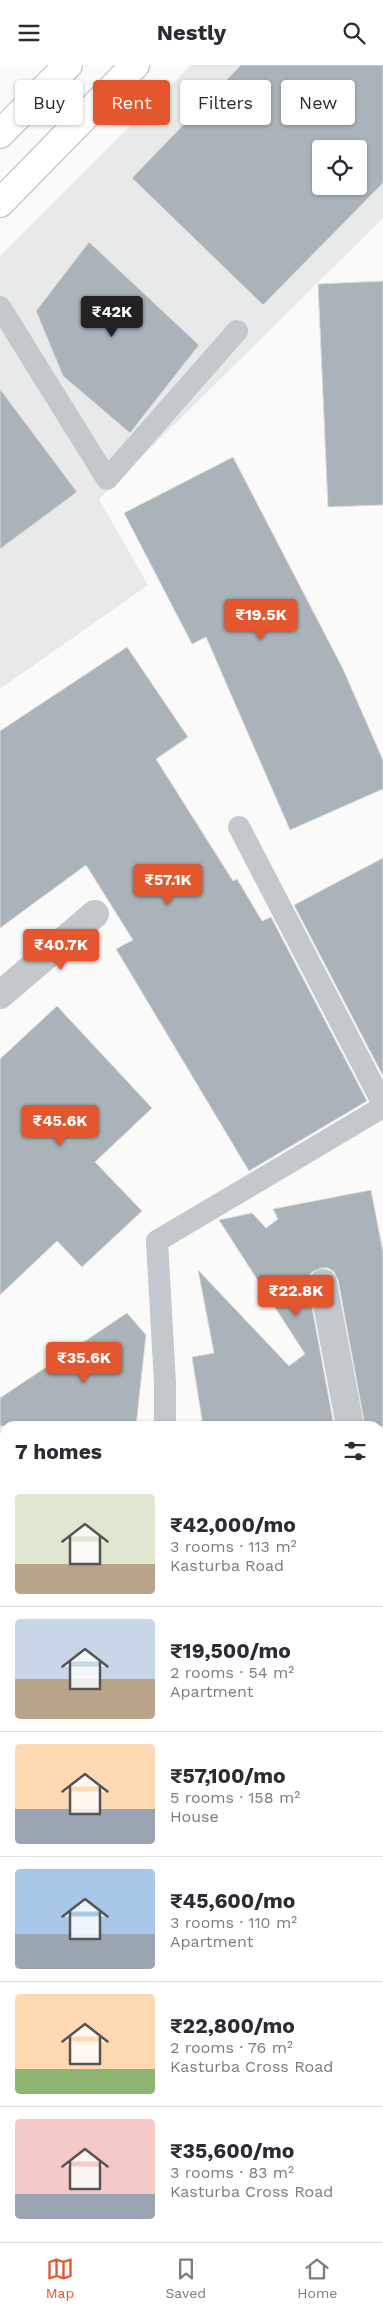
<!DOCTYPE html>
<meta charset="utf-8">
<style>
body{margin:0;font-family:"Work Sans",sans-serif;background:#f7f7f7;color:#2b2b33;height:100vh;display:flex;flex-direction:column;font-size:19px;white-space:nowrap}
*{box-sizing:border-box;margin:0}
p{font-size:16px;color:#7c7c81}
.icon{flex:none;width:28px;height:28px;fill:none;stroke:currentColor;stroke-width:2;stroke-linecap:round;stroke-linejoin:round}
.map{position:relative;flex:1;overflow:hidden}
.sheet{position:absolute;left:0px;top:1356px;width:384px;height:821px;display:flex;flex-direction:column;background:#fff;border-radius:15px 15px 0 0;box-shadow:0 1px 4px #0004}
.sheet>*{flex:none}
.guide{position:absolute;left:15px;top:15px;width:354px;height:45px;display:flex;gap:10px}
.tools{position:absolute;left:312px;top:75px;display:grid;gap:10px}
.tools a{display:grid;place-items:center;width:55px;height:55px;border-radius:5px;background:#fff;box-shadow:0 1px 4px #0004;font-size:25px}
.price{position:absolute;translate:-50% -42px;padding:0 11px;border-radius:5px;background:#e4572e;color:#fff;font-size:16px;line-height:32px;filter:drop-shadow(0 1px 2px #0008)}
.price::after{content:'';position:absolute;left:50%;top:30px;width:15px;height:11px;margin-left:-8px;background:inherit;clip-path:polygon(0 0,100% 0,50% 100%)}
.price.selected{background:#222;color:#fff}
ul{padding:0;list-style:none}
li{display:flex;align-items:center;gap:15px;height:125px;padding:0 15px}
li+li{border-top:1px solid #e1e1e2}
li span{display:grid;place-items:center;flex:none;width:140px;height:100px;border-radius:5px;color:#555}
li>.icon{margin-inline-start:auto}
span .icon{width:60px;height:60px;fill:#fffc;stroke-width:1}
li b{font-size:21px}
h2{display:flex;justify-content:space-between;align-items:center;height:60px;padding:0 15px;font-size:21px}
.chip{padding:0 18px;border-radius:5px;background:#fff;box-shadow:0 1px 4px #0004;font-size:18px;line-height:45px}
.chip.selected{background:#e4572e;color:#fff}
header{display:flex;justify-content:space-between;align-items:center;height:65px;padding:0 15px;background:#fff;font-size:22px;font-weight:700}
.tabs{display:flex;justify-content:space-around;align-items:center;height:70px;border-top:1px solid #e1e1e2;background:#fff;font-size:14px;color:#7c7c81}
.tabs a{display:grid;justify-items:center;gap:2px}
.tabs .selected{color:#e4572e}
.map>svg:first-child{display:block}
.built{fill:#e8e9e9;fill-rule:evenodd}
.green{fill:#dadfd7}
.water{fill:#bbc7cb}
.building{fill:#aab3b9;stroke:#dcdcda;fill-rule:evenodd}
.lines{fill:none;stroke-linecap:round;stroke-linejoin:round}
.secondary-casing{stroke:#b3babf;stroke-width:30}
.lane{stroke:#c3c8cc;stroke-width:22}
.street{stroke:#c3c8cc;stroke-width:28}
.secondary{stroke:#fff;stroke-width:28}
</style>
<header><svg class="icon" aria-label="menu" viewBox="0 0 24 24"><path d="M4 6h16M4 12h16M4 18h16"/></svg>Nestly<svg class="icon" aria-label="search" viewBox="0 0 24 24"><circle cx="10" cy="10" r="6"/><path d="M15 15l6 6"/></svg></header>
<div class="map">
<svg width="383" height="2177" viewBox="0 0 383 2177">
<rect width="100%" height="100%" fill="#fafaf8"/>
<path class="built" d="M191,0H383V153L99,434L148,520L0,624V191ZM321,84H359V121H321Z"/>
<path class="green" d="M0,2131L5,2132V2172H100V2177H0Z"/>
<path class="water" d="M379,1752H383V1805H379Z"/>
<path class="building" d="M241,0H383V118L263,240L132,113ZM321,84H359V121H321Z
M89,177L199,280L130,368L63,311L36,246Z
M383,216V440L328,442L318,219Z
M0,324L77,427L0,484Z
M233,392L343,604L383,695V724L290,765L206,572L192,579L124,448Z
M127,582L188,672L156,694L233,816L237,814L262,856L271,852L367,1036L249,1106L116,884L133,875L86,800L0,863V666Z
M383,793V1011L294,840Z
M57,941L152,1043L95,1097L142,1146L82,1202L57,1176L0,1230V994Z
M371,1125L383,1187V1361H365L338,1215L334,1207L328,1203H321L312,1207L308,1213V1221L334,1361H203L192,1292L214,1288L198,1205L289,1301L305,1289L219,1155L252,1148L266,1163L278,1154L273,1144Z
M127,1248L146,1270L136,1361H0V1333Z"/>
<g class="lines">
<defs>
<path id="secondary" d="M0,69L68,0
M0,138L135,0"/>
</defs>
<use href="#secondary" class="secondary-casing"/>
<path class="lane" d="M0,242L107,414L237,266
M239,762L383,1039
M165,1361V1318L157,1176L383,1042
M0,1519L5,1507
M0,1602L5,1595
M0,1645L5,1648
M0,2067L5,2042"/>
<path class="street" d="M0,930L95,849
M323,1218L350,1361
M379,1424L383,1423
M0,1463L5,1464
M379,2129H383"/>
<use href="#secondary" class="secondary"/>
</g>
</svg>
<div class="tools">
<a><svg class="icon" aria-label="locate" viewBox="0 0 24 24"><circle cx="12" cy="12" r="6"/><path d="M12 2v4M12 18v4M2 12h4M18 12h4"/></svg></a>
</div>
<b class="price selected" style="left:112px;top:273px">₹42K</b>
<b class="price" style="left:261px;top:576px">₹19.5K</b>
<b class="price" style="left:168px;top:841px">₹57.1K</b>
<b class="price" style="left:61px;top:906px">₹40.7K</b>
<b class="price" style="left:60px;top:1082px">₹45.6K</b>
<b class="price" style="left:296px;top:1252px">₹22.8K</b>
<b class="price" style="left:84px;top:1319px">₹35.6K</b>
<div class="guide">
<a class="chip">Buy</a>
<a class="chip selected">Rent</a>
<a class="chip">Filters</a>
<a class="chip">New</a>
</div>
<section class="sheet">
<h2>7 homes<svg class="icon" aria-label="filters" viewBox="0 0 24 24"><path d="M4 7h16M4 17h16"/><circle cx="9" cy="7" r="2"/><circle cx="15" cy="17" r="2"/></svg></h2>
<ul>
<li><span style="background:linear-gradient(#dfe7d0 70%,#b9a48a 0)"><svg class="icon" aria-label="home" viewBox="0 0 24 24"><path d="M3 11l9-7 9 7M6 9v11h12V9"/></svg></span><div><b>₹42,000/mo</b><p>3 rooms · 113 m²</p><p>Kasturba Road</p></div></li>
<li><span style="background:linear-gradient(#c9d6e8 60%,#b9a48a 0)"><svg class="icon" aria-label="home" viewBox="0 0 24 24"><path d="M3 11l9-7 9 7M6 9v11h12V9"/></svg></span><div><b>₹19,500/mo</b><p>2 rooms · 54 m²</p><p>Apartment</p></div></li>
<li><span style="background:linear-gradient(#ffd9b3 65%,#9aa5b1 0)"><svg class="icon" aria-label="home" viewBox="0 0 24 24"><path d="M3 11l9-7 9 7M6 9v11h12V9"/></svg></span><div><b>₹57,100/mo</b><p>5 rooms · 158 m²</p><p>House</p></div></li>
<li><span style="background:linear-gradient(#a9c7e8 65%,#9aa5b1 0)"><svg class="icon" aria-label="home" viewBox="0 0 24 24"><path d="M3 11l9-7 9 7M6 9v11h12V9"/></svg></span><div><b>₹45,600/mo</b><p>3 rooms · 110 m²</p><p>Apartment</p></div></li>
<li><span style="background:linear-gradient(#ffd9b3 75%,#8fb573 0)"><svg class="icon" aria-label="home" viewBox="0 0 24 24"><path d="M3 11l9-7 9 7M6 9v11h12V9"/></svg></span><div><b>₹22,800/mo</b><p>2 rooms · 76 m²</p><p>Kasturba Cross Road</p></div></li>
<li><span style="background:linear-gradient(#f6c9c9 75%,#9aa5b1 0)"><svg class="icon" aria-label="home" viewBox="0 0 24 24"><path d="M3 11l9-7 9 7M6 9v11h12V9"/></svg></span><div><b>₹35,600/mo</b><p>3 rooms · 83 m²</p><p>Kasturba Cross Road</p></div></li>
</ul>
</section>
</div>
<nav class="tabs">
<a class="selected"><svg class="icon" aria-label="map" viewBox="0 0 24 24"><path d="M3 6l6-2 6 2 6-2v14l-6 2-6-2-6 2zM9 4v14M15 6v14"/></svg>Map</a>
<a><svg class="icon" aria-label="saved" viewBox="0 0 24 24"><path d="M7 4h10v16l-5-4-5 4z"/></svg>Saved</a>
<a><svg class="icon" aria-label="home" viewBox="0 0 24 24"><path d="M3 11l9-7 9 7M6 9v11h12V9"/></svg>Home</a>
</nav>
